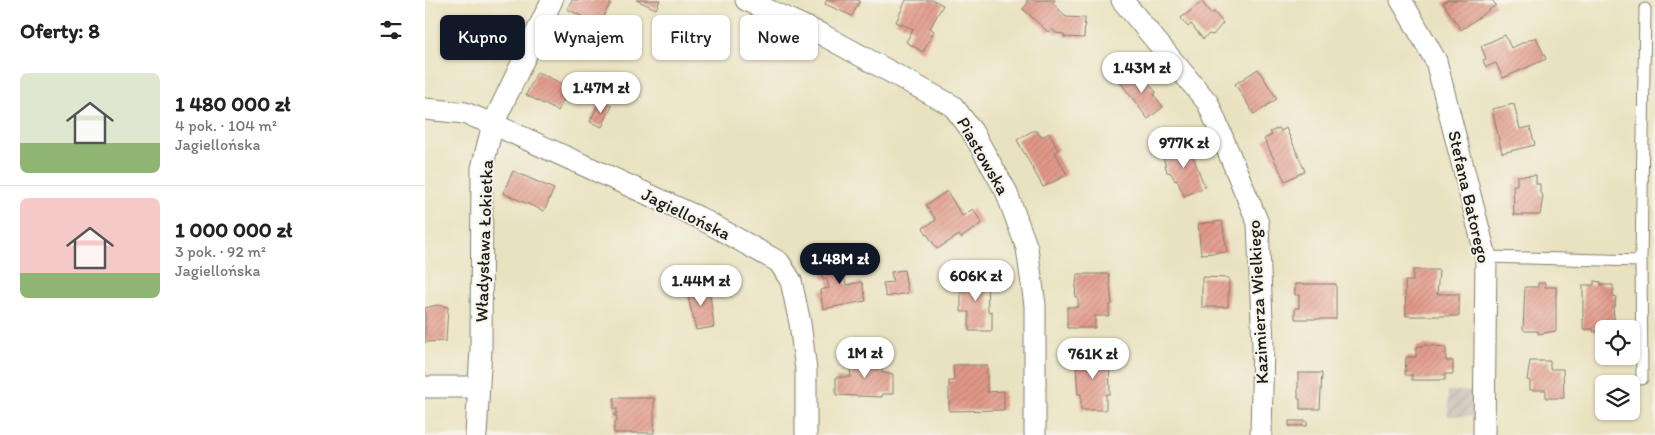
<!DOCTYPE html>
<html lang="pl">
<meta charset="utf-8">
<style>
body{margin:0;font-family:Itim,sans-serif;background:#f6f6f6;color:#222;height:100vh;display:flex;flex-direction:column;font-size:19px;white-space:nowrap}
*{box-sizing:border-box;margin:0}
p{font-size:16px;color:#767676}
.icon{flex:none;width:28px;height:28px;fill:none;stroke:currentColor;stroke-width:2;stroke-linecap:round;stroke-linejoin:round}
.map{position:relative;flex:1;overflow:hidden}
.panel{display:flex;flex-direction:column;background:#fff;width:425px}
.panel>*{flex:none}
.guide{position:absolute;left:15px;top:15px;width:475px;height:45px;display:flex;gap:10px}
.controls{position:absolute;left:1170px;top:320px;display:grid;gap:10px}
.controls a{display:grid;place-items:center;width:45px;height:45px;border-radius:8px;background:#fff;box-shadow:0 1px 4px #0004;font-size:25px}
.price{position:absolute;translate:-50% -42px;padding:0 11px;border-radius:18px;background:#fff;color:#222;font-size:16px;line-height:32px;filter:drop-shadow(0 1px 2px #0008)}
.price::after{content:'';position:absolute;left:50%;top:30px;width:15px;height:11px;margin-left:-8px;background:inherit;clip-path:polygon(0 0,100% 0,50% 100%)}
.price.current{background:#111827;color:#fff}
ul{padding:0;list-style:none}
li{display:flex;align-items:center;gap:15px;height:125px;padding:0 20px}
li+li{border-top:1px solid #e0e0e0}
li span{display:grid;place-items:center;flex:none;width:140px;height:100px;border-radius:8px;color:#555}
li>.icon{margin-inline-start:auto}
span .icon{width:60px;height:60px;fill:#fffc;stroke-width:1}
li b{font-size:21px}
h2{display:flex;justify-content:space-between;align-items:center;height:60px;padding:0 20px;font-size:21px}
.pill{padding:0 18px;border-radius:8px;background:#fff;box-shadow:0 1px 4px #0004;font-size:18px;line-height:45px}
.pill.current{background:#111827;color:#fff}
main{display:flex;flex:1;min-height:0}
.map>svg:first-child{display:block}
.industrial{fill:url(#industrial-furrows)}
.building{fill:url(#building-hatch)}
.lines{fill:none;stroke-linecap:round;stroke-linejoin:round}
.service-casing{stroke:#827f6e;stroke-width:13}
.minor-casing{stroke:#827f6e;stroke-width:23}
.service{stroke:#fff;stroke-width:11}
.minor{stroke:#fff;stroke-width:21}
.labels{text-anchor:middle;stroke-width:4;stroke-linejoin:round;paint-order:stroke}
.street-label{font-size:18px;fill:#1c1c1c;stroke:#f7f3e8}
</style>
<main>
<section class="panel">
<h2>Oferty: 8<svg class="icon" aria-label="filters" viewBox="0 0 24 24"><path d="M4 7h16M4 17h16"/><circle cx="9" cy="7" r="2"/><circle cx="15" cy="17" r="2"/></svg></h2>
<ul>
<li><span style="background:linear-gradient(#dfe7d0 70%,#8fb573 0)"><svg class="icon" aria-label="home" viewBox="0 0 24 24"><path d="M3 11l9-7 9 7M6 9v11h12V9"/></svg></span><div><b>1 480 000 zł</b><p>4 pok. · 104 m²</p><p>Jagiellońska</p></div></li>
<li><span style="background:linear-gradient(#f6c9c9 75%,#8fb573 0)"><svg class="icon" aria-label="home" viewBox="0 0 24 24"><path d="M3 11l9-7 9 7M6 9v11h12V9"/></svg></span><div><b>1 000 000 zł</b><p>3 pok. · 92 m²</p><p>Jagiellońska</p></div></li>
</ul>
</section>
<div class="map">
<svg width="1230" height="435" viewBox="0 0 1230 435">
<defs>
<pattern id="industrial-furrows" width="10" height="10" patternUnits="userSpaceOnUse" patternTransform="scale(1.25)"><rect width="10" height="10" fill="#ccc2b9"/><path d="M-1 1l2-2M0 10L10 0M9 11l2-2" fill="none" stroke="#afa69e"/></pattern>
<pattern id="building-hatch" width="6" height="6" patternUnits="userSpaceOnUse" patternTransform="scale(1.25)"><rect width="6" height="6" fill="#e19888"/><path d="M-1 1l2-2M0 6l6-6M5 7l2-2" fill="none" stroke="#c08275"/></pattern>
</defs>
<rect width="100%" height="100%" fill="#f7f3e8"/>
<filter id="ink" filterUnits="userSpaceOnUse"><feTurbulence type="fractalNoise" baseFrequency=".02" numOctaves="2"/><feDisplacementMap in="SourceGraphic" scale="10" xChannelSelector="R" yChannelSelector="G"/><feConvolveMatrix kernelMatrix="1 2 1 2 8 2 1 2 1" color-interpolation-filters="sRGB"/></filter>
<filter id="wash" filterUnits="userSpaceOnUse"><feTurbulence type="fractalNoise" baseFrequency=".0096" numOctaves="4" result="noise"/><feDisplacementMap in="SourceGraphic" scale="20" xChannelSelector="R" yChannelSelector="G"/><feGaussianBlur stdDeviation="1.12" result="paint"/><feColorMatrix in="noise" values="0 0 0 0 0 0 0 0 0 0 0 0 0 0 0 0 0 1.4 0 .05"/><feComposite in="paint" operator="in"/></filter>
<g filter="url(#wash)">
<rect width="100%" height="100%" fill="#e9e2c0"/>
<path class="industrial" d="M1023,391H1050V416H1023Z"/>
<g id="blocks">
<path class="building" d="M147,0H181L186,2L174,25L142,9Z
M211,0H235L231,9Z
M402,0H433L435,1L427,16L400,4Z
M481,0H508L518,5L505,28L509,31L498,52L481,42L488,29L471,22Z
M602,0H630L628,3L641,17L660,18L659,38L639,37V34L631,33L627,29L623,32L598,9L602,4Z
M1023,0H1067L1071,5L1036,30L1018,3Z
M777,2L786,14L789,12L798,23L788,35L784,34L778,39L766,24L763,27L756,18Z
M1080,35L1086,48L1111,37L1121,59L1078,78L1071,63L1061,67L1058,60L1061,59L1056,46Z
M712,69L731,92L729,95L738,107L723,119L695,82Z
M833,69L852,99L829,114L810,84Z
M112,72L145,87L133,111L101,95Z
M175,100L187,106L177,127L165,122Z
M1089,104L1095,129L1105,127L1110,145L1077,153L1067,109Z
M854,128L856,131L861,128L880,171L860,181L839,139L847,135L845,132Z
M607,131H612L614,135L619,136L624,133L633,150L630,152L642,175L618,187L592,140Z
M762,142L780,187L759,196L752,180L750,181L746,173L742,172L737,153Z
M88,171L129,189L119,211L78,193Z
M1111,175V184H1115V193L1118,196L1115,215H1089L1088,185H1092V176Z
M522,191L537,216L548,209L557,223L536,238L534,235L512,249L498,228L511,220L501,205Z
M797,221L802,252L776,254L773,224Z
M426,257L429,274L419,276L421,285L437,282L441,301L398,309L395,290L404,288L402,279L398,280L395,263Z
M479,270L483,293L461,297L458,283L468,282L466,272Z
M988,270H1014L1012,294H1034V316H981L980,281H988Z
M536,272H551V277H562L563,312L567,311V331H544V312H536Z
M652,274H684L687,305H684V316H670V328H642V307H653V297H650Z
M777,277L804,278L803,307H777Z
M1169,281L1176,282V285H1188V297L1191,296L1190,307H1188L1190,327L1188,329L1168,332L1169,329H1158V285H1169Z
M1113,283H1120V287H1131V331L1113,334V331H1100L1098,329L1100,287H1113Z
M870,284H911V319H870V308H874V295H870Z
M284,285L289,327L271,330L261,289Z
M12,305L23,307L21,341L0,342V308Z
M1000,345L1021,347V361H1028V374H1020V380H987V375H980L981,357H991V347Z
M665,352L684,354L685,394H681V410H656V394H653L651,367H653V354Z
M424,356H457V373L468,374V394H457V397L411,395V377H426Z
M1105,361H1125V369H1138L1139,398H1121V390H1105V381L1102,380Z
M528,365H562V392L579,391V410L524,411V381H529Z
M873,373H897L895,409H875V399H873Z
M189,398H229V433H189V422H192V416H189V414H192V409H189Z
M864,421H882V426H864Z"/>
</g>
</g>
<g filter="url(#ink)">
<use href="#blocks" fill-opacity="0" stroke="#827f6e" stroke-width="1"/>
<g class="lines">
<defs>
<path id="service" d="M1061,257L1216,261L1217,379
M1216,261L1220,9"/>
<path id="minor" d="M321,0L396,34L528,106L547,131L581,191L602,248L610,305V435
M697,0L783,103L833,223L838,345L836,435
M976,0L1011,61L1061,257L1059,435
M0,109L40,113L68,124L273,217L354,262L366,281L375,323L381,370V435
M0,387H54
M51,435L56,349L57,168L68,124L127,0"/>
</defs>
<use href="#service" class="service-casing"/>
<use href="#minor" class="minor-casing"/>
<use href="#service" class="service"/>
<use href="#minor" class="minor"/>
</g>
</g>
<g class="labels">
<g class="street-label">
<text transform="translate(558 156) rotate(60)" y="6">Piastowska</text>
<text transform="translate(1044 197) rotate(77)" y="6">Stefana Batorego</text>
<text transform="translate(261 214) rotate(26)" y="6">Jagiellońska</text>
<text transform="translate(59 241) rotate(-88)" y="6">Władysława Łokietka</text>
<text transform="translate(833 302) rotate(-93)" y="6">Kazimierza Wielkiego</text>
</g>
</g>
</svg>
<div class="controls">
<a><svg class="icon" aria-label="locate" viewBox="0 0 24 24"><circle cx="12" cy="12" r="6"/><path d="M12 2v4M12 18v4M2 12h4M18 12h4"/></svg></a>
<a><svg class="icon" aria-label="layers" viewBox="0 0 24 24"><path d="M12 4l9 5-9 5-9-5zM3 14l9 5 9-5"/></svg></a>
</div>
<b class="price" style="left:717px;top:94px">1.43M zł</b>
<b class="price" style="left:176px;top:114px">1.47M zł</b>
<b class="price" style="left:759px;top:169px">977K zł</b>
<b class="price current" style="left:415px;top:285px">1.48M zł</b>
<b class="price" style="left:551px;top:302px">606K zł</b>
<b class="price" style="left:276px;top:307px">1.44M zł</b>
<b class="price" style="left:440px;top:379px">1M zł</b>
<b class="price" style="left:668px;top:380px">761K zł</b>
<div class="guide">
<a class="pill current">Kupno</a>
<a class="pill">Wynajem</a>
<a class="pill">Filtry</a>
<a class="pill">Nowe</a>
</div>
</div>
</main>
